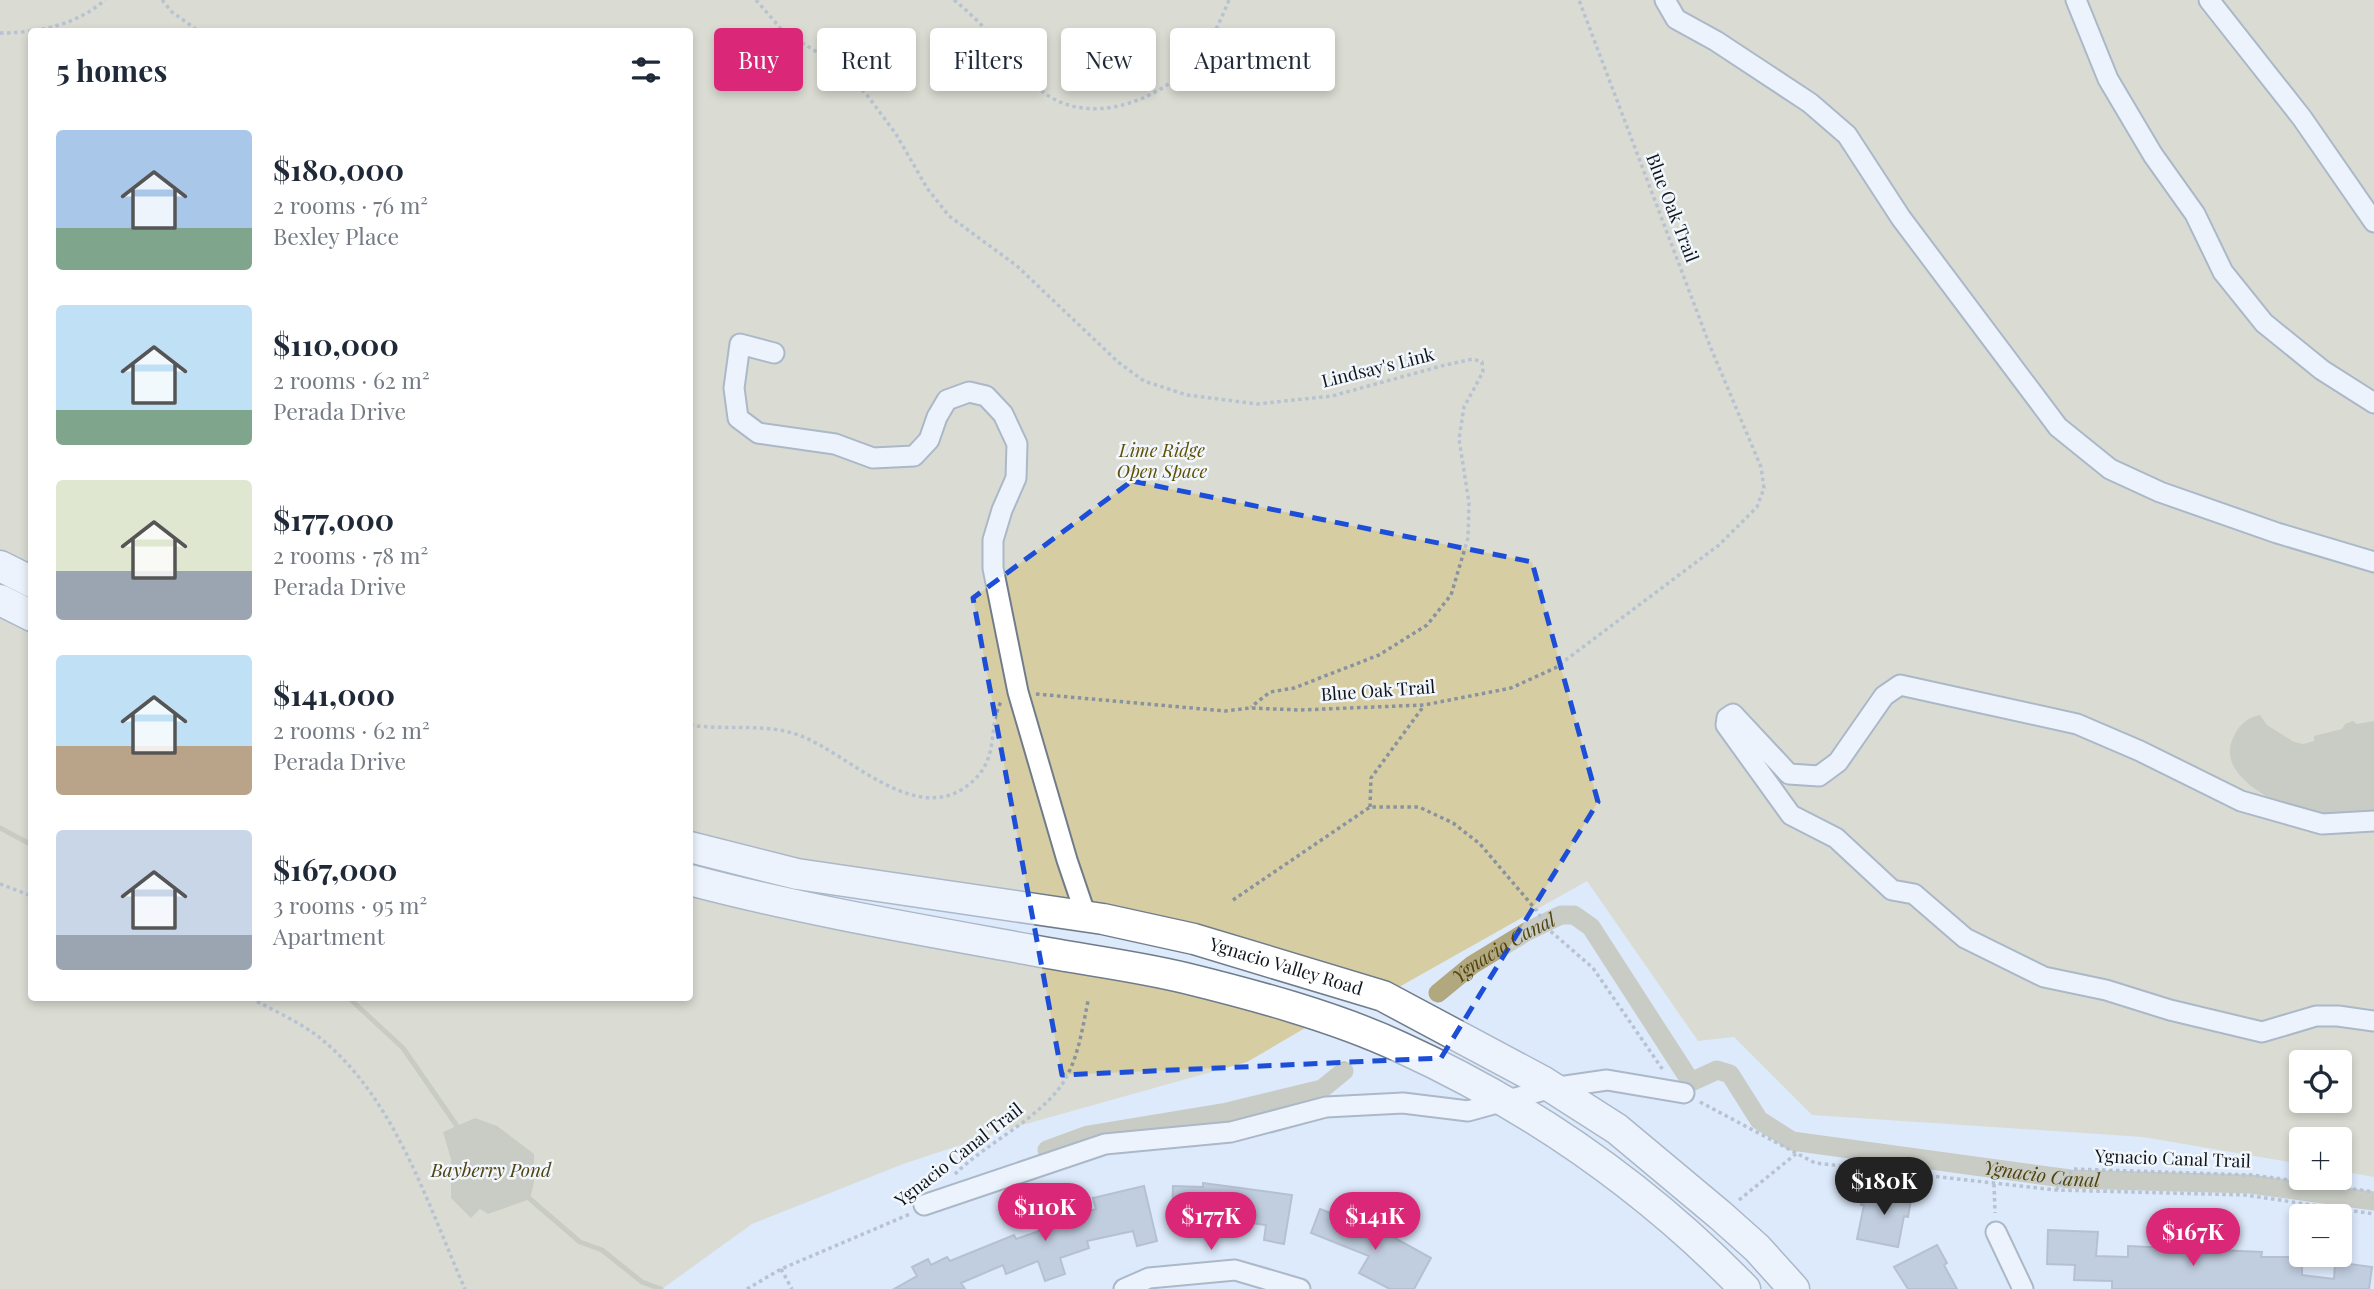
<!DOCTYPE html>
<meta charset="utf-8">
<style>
body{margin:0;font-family:"Playfair Display",serif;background:#f6f6f7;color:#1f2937;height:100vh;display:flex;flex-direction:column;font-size:26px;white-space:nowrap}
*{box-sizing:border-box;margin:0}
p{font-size:23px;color:#747a83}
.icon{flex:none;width:38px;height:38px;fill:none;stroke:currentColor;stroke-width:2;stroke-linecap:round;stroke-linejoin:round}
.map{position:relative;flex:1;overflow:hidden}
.side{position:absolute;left:28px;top:28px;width:665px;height:973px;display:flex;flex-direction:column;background:#fff;border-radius:7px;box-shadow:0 4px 10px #0003}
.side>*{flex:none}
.hud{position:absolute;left:714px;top:28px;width:665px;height:63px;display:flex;gap:14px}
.tools{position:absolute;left:2289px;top:1050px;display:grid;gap:14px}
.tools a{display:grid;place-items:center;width:63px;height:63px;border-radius:7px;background:#fff;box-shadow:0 4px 10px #0003;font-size:35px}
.price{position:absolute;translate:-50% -60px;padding:0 16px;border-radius:24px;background:#db2777;color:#fff;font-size:23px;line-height:46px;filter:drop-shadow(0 2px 4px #0008)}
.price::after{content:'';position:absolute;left:50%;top:42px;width:21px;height:16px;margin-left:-10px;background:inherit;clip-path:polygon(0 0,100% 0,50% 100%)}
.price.active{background:#222;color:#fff}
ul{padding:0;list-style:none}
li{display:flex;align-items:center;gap:21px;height:175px;padding:0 28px}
li span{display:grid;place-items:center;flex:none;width:196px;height:140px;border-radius:7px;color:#555}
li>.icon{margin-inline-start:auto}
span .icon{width:84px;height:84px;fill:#fffc;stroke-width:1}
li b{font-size:30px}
h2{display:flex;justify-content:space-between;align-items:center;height:84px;padding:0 28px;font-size:30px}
.pill{padding:0 24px;border-radius:7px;background:#fff;box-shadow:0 4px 10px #0003;font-size:24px;line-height:63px}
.pill.active{background:#db2777;color:#fff}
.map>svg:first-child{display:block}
.green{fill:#d7cda3;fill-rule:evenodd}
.water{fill:#b2a880}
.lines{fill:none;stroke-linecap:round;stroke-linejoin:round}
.stream{stroke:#b2a880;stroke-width:5}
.canal{stroke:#b2a880;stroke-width:19}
.building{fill:#a1aebd;stroke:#8591a0;stroke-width:2}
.minor-casing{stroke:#707c8a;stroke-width:23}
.highway-casing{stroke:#707c8a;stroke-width:33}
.path{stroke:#89939f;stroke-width:3.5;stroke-dasharray:3.5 3.5;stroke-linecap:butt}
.minor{stroke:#fff;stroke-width:19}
.highway{stroke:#fff;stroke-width:30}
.marked{fill:none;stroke:#1d4ed8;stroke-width:5;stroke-dasharray:14 9;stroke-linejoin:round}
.labels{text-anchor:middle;stroke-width:5;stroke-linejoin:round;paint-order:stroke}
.street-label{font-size:18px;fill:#11161b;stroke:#f1f7fd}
.park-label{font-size:18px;font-style:italic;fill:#5f5006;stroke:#f1f7fd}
.water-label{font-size:19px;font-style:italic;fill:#4f4310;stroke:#f1f7fd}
</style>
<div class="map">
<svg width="2374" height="1289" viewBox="0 0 2374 1289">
<rect width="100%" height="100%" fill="#ddeafb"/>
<path class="green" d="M0,0H2374V1177L2340,1171V1139H2301V1164L2143,1137L1812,1115L1734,1037L1698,1041L1587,881L1383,996L1292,968L690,847V32H32L31,582L0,566ZM2301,1062H2340V1101H2301Z
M0,600L31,616L32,998H690V880L1324,1017L1247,1062L1015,1127L903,1164L752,1224L662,1289H0Z"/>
<path class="water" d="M2260,715L2267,725L2294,742L2303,744L2314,741V736L2342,729L2345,724L2353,721L2357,724L2374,721V814C2356,814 2326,819 2309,814C2280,806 2215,777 2233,738C2239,725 2246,718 2260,715Z
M475,1118L497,1126L534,1154V1182L530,1199L488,1214L480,1209L471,1218L451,1198V1159L443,1132Z"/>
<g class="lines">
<path class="stream" d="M0,828L32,845
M349,998L403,1048L457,1126
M530,1199L580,1242L602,1250L642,1282L661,1289"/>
<g class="canal">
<path id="s1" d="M1438,993L1472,965L1526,932L1561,915H1574L1591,927L1691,1082L1717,1070L1730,1074L1759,1120L1792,1141L2070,1179L2250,1184L2374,1201"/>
<path d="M1047,1150L1088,1135L1227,1112L1322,1089L1344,1071"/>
</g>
</g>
<path class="building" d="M1203,1183L1292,1195L1284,1244L1264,1240L1266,1225L1216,1218L1215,1220L1172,1218L1173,1186L1203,1187Z
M1144,1186L1157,1241L1137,1246L1133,1231L1087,1241L1089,1248L1060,1258L1065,1274L1045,1281L1038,1261L1006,1274L1003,1265L961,1283L965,1289H894L917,1276L912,1267L928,1259L931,1265L947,1257L950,1261L1014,1235L1016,1239L1042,1230L1039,1222L1055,1217L1057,1223L1096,1209L1093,1198Z
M1890,1190L1912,1194L1908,1217L1904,1216L1898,1247L1857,1239L1864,1205H1861L1864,1191L1890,1195Z
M1320,1209L1381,1233L1382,1231L1431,1258L1414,1289H1390L1359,1273L1369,1256L1311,1233Z
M2048,1230L2098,1232L2096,1256L2128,1257V1246L2262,1252L2261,1257H2302V1275L2334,1279L2335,1262L2372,1267L2369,1289H2112V1281L2074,1280L2075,1265L2047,1264Z
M1937,1245L1947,1263L1944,1265L1957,1289H1908L1894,1267Z"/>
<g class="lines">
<defs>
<path id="minor" d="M1665,0L1676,19L1716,41L1810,103L1847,135L1901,218L2058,427L2110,469L2160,492L2277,533L2374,562
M2076,0L2108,79L2153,155L2195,214L2223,272L2264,323L2322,370L2374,403
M2209,0L2302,118L2374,222
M774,353L740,344L734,388L738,418L758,433L835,444L873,458L914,456L929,440L937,417L947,400L969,392L986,396L1003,414L1017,444L1016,478L1002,510L993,540V568L1018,692L1067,860L1086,916
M2374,821L2322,824L2241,801L2140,751L2077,724L1900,685L1884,696L1838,762L1819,776L1789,774L1733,714L1727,718L1726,725L1791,815L1836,838L1892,890L1914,894L1965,938L2044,977L2106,990L2170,1010L2262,1032L2316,1016H2338L2374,1021
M924,1205L1105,1144L1231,1132L1326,1107L1403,1103L1468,1111L1552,1088L1607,1080L1684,1093
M1996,1232L2023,1289
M1124,1289L1149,1278L1235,1270L1300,1289"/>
<g id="highway">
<path d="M0,566L32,582"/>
<path d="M0,600L32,616"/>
<path id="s2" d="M690,847L797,874L1103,919L1194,939L1383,996L1542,1081L1617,1129L1720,1215L1757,1248L1794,1289"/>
<path d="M690,880C807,911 928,931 1048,953C1093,961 1140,967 1185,978C1254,995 1336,1017 1400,1047C1529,1106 1647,1188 1745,1289"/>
</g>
</defs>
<use href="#minor" class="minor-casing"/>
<use href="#highway" class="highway-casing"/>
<path class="path" d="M162,0L172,12L200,32
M756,0L783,31L836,64L867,95L896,134L927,188L949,216L1017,266L1118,362L1144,381L1187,395L1257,404L1332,396L1445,365L1473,359L1482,362L1483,372L1464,407L1459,439L1469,503L1468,538L1451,595L1427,625L1379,655L1294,688L1270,692L1251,707
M954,0C979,20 1000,45 1021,68C1028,76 1035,86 1043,92C1091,129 1165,99 1199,56C1212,39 1221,20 1229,0
M0,33C38,33 76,25 105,0
M1036,694L1225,711L1250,708L1300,710L1424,705L1511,688L1555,668L1719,545L1757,507L1764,488L1761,467L1710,346L1579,0
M690,725C727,731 765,722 801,736C851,755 921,833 975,779C1000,754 987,726 1002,700
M1370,807L1371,778L1423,707
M0,884L32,896
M1233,900L1370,807H1419L1453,823L1480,844L1537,911L1548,929L1593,968L1663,1070
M251,998C274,1011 300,1022 320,1038C395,1098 427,1203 465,1289
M1700,1102L1815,1163L2056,1190L2245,1195L2374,1214
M955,1174C987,1142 1049,1114 1068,1074C1079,1052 1083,1026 1088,1001
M1994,1184L1995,1213
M2056,1190L2073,1169L2253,1175L2374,1192
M1739,1200L1797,1153
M781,1269L792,1289
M747,1289L781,1269L910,1214"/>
<use href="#minor" class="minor"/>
<use href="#highway" class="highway"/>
</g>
<path d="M0 0H2374V1289H0ZM1132,481L1532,562L1598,802L1441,1058L1062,1075L973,598Z" fill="#ddeafb" fill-opacity=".55" fill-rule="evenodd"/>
<path class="marked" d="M1132,481L1532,562L1598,802L1441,1058L1062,1075L973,598Z"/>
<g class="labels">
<g class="street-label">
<text transform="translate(1672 208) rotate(69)" y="6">Blue Oak Trail</text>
<text transform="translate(1378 368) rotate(-14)" y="6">Lindsay's Link</text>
<text transform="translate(1378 691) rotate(-4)" y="6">Blue Oak Trail</text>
<text dy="6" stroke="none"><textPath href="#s2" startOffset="609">Ygnacio Valley Road</textPath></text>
<text transform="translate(959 1155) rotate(-38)" y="6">Ygnacio Canal Trail</text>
<text transform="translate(2173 1159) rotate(2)" y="6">Ygnacio Canal Trail</text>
</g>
<g class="park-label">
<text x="1162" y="457">Lime Ridge<tspan x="1162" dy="21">Open Space</tspan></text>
</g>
<g class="water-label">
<text dy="7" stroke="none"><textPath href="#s1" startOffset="80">Ygnacio Canal</textPath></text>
<text x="491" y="1177">Bayberry Pond</text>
<text dy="7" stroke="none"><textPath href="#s1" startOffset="752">Ygnacio Canal</textPath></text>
</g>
</g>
</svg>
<div class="tools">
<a><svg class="icon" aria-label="locate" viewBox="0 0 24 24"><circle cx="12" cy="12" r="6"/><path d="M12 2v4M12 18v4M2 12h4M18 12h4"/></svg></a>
<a>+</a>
<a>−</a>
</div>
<b class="price active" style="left:1884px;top:1217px">$180K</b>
<b class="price" style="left:1045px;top:1243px">$110K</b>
<b class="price" style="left:1211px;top:1252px">$177K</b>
<b class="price" style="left:1375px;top:1252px">$141K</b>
<b class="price" style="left:2193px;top:1268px">$167K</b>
<div class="hud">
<a class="pill active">Buy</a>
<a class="pill">Rent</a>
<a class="pill">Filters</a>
<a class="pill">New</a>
<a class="pill">Apartment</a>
</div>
<section class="side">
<h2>5 homes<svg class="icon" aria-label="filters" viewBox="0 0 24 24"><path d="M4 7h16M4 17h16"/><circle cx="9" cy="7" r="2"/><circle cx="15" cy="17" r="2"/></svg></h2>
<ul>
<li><span style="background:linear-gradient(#a9c7e8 70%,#7fa58c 0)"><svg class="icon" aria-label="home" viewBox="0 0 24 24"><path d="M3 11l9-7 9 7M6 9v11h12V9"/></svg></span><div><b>$180,000</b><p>2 rooms · 76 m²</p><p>Bexley Place</p></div></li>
<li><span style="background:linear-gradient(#bfe0f5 75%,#7fa58c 0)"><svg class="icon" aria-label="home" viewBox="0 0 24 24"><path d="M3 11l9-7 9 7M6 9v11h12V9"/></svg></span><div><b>$110,000</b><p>2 rooms · 62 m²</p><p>Perada Drive</p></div></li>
<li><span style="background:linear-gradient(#dfe7d0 65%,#9aa5b1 0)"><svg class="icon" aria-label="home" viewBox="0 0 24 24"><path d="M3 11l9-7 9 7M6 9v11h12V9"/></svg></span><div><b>$177,000</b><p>2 rooms · 78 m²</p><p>Perada Drive</p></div></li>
<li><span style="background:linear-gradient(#bfe0f5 65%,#b9a48a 0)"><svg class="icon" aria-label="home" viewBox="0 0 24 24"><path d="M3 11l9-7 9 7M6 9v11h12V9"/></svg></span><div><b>$141,000</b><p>2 rooms · 62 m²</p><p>Perada Drive</p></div></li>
<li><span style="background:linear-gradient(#c9d6e8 75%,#9aa5b1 0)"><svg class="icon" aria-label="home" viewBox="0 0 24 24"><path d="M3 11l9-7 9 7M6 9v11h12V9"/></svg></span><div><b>$167,000</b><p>3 rooms · 95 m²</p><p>Apartment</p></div></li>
</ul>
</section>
</div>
